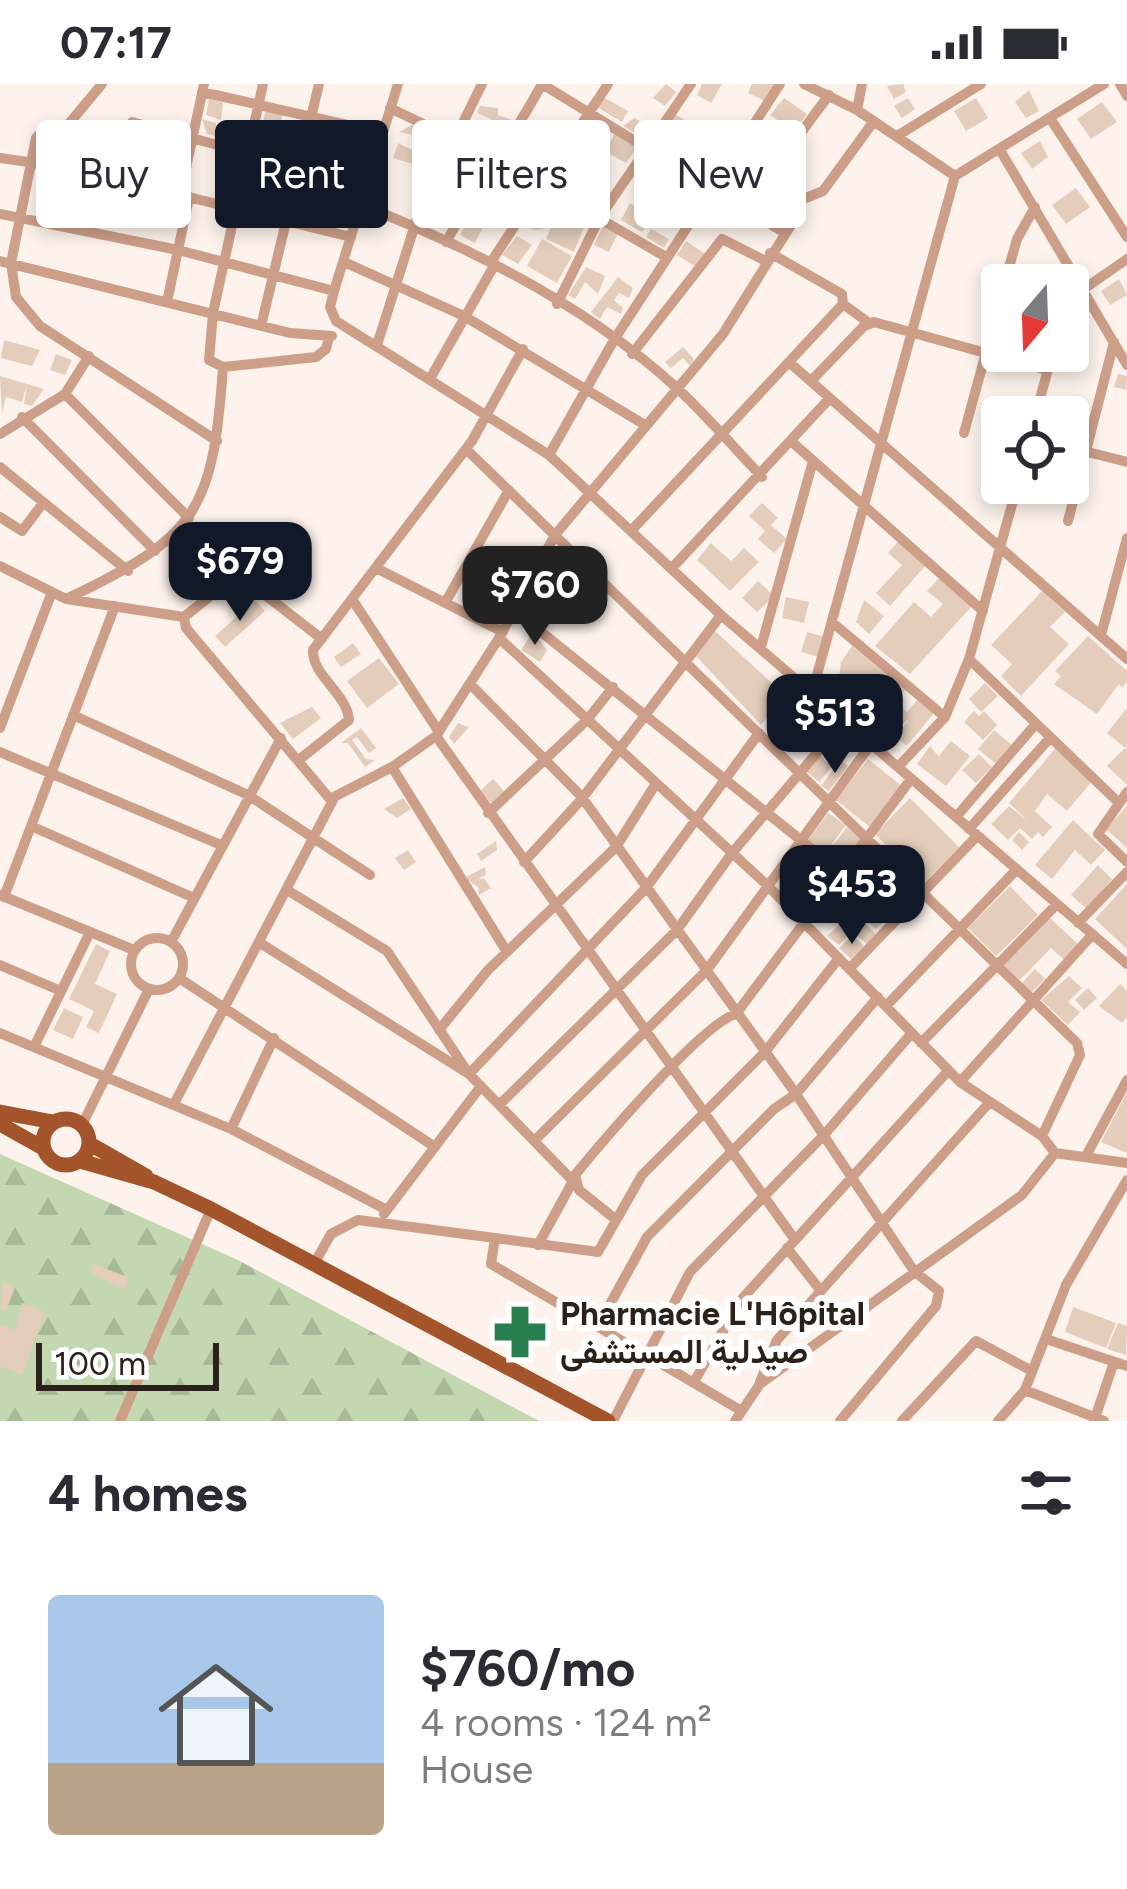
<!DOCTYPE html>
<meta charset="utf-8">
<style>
body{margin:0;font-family:Figtree,Vazirmatn,sans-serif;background:#f2f2f3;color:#2b2b33;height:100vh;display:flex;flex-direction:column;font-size:45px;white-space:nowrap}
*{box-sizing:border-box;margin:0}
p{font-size:39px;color:#7c7c81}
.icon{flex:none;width:66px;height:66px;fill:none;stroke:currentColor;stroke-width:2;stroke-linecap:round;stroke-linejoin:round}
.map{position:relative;height:1337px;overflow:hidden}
.sheet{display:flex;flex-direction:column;background:#fff;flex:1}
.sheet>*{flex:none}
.banner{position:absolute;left:36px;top:36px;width:1056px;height:108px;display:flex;gap:24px}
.needle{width:78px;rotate:199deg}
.controls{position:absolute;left:981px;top:180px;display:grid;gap:24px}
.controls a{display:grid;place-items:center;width:108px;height:108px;border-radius:12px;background:#fff;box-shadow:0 6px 18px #0003;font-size:60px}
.scale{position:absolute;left:36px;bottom:30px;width:183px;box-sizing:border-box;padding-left:12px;border:6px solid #2a211b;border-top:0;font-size:33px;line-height:42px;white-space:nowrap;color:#2a211b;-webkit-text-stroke:9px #fff;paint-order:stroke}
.price{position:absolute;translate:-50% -102px;padding:0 27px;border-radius:24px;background:#111827;color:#fff;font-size:39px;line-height:78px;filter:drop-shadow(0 3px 6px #0008)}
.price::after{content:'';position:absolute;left:50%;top:72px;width:36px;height:27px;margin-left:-18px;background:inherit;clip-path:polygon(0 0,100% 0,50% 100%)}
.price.active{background:#222;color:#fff}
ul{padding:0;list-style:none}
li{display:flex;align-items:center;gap:36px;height:300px;padding:0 48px}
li+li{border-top:3px solid #e1e1e2}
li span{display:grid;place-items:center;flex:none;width:336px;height:240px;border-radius:12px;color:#555}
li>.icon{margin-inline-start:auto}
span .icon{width:144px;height:144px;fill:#fffc;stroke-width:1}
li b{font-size:51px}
h2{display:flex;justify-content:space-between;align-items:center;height:144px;padding:0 48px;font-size:51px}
.tag{padding:0 42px;border-radius:12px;background:#fff;box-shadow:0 6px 18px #0003;font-size:42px;line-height:108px}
.tag.active{background:#111827;color:#fff}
.status{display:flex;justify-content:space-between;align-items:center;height:84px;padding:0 60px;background:#fff;direction:ltr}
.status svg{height:33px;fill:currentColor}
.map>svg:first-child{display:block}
.forest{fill:url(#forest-firs)}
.building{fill:#e4cdbb}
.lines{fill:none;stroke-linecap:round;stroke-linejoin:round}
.minor{stroke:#cd9f89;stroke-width:10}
.primary{stroke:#a4542b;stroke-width:15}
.labels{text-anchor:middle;stroke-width:12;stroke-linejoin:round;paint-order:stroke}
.poi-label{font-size:33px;font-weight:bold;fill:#2a211b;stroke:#fff;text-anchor:start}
</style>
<div class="status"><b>07:17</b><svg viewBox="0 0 49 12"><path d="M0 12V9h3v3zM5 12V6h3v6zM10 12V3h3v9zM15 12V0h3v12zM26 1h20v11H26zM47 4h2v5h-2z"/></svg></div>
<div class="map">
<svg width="1127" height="1337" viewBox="0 0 1127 1337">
<defs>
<pattern id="forest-firs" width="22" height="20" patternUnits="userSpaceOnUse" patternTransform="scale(3)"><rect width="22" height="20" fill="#c3d8b1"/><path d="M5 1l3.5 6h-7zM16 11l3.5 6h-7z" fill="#a8b998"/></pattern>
</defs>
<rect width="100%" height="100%" fill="#fdf3ec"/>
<path class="forest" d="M0,1070L238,1176L539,1337H0Z"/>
<path class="building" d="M666,0L676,8L665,22L653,14Z
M702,0H722L711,19L697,11Z
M752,0H774L765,17L748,9Z
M903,0L906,8L894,15L887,2Z
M1029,6L1039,27L1026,34L1015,18Z
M603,13L628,27L622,38L597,23Z
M784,14L807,30L794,47L770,31Z
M908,14L915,25L902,34L894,22Z
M976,14L988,34L966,47L954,27Z
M209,15L223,18L221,36L206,31Z
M1102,18L1117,38L1091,55L1077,35Z
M480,22L498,24V31L514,37L509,50L496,44L487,59L478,60L491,35L477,29Z
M265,27L283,30L276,50L262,48Z
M673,29L703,47L694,63L677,53L682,46L668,38Z
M634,34L648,42L642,53L623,42Z
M202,35L216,39V52L207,50Z
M414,40L447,54L446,58L399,48Z
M527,44L542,53L536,71L518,59Z
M615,48L638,62L626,79L606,68Z
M711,49L730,63L721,68V80L711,74L715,64L707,56Z
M1040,57L1048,73L1032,85L1021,69Z
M398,59L416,68L413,80L393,74Z
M570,66L591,77L586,87L565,77Z
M562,78L586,92L582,99L558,85Z
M502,82L520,94L510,110L488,100Z
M554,88L578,101L572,112L548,98Z
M1076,104L1090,123L1066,140L1052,121Z
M666,110L681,119L674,132L658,122Z
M630,119L652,132L642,148L621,136Z
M526 135a11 11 0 1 1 22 0a11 11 0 1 1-22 0Z
M559,125L586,138L574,168L546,155Z
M470,133L484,141L475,159L460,151Z
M603,142L618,149L609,168L594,161Z
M651,145L669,155L664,164L646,153Z
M517,152L532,161L518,180L502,171Z
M542,155L572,172L557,199L527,182Z
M686,157L705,170L696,183L677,171Z
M586,183L605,192L598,210L585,198L575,215L568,211Z
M618,193L633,204L629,214L619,209L614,216L623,224L621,230L607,223L600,235L591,228Z
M1119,195L1127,211L1110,221L1101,207Z
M4,256L40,266L32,282L1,274Z
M683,263L694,275L690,282L683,274L671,284L665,278Z
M56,270L72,276L65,291L50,286Z
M1118,290L1127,292L1126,306L1114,303Z
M0,292L27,300L22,318L6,313L2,330Z
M27,300L44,305L32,322L24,320Z
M762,419L778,434L771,441L787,455L774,469L758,455L765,447L749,432Z
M899,456L926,481L890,522L876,509L902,481L888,469Z
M711,459L731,477L744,464L759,478L730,507L697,476Z
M940,493L972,522L910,590L875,562L914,518L931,533L943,520L927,507Z
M758,497L774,512L757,528L742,514Z
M1042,507L1065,528L1050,543L1069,560L1021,612L1001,592L1012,580L991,561Z
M786,513L809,518L804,539L782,534Z
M255,516L265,527L225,563L215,552Z
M864,516L884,532L869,550L856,538Z
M715,547L786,612L761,641L695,571Z
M533,548L547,566L540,578L521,566Z
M807,548L825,553L819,573L801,568Z
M1088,552L1127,587V598L1122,604L1119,600L1097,630L1054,600L1061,592L1055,587Z
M353,559L361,570L341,583L334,573Z
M852,562L905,606L895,617L907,628L918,615L934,629L907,662L896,653L910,634L893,649L865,623L878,608L862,594L849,611L838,602L841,578Z
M379,574L399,600L367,624L347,597Z
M985,599L998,612L981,628L969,615Z
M312,623L321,634L293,655L280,639Z
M1127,624V661L1125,664L1107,649Z
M974,627L979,632L984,627L997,641L983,656L964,638Z
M458,639L469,643L454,660L449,653Z
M361,644L376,664L369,669L357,653L352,656L366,675L375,676L365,683L348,659H341Z
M994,646L1012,661L996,680L978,665Z
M951,657L970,672L946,702L917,680L930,662L944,679L939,672Z
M833,658L844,668L833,680L822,669Z
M1125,664L1127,666V701L1107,682Z
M1055,665L1093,696L1067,727L1047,710L1035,727L1052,743L1043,753L1038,748L1032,755L1020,744L1008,756L991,740L1009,722L1028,737L1009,719Z
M979,670L992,683L976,699L962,686Z
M820,672L832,683L819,698L806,687Z
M868,675L903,703L871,744L836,716Z
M840,676L848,682L829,707L821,702Z
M493,695L504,707L491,719L480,707Z
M403,714L411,725L397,734L384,725Z
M910,714L959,763L924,799L875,750Z
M1127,722V764L1106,745Z
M828,729L846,741L826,768L808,756Z
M1073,736L1105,766L1091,781L1075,766L1052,795L1035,781Z
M847,743L864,756L844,782L827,769Z
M1019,748L1029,758L1022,766L1012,756Z
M496,757L497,766L481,777L477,770Z
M408,766L416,778L404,786L395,774Z
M862,776L878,791L869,800L853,786Z
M1098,781L1112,795L1087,825L1071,811Z
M485,783L486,791L476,796L484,794L491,804L479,811L478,803L464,794Z
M886,786L897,796L878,816L867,806Z
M898,800L909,812L894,827L882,815Z
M1127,800V865L1095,835Z
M1010,802L1038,831L996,872L968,844Z
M858,807L873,820L867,827L852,814Z
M851,820L863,832L853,837L857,841L839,861L827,852L850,831L845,826Z
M875,823L887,834L876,845L864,834Z
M1049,833L1079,861L1064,876L1051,864L1020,896L1004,881Z
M862,837L876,850L867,860L853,848Z
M852,851L864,862L851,875L839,864Z
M96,860L110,867L95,900L117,910L99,949L86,943L94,927L69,915Z
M1035,885L1045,895L1030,910L1020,901Z
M1069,892L1082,904L1068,918L1080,928L1068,941L1041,916Z
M1120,900L1127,907V933L1122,939L1099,922Z
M1088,904L1097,914L1084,926L1075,916Z
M64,924L83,933L73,955L53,946Z
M1127,1008V1069L1101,1058Z
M94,1180L130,1194L125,1205L91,1189Z
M3,1198L15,1203L6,1227L0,1225Z
M22,1219L45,1228L22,1291L0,1282V1241L15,1246Z
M1073,1223L1116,1239L1106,1264L1065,1248Z
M1118,1239L1127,1242L1126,1271L1107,1265Z"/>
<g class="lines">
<path class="minor" d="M102,0L67,42L44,44L36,54L11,179L16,213L40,242L217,357
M398,0L334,207L330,223L336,237L549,371L721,531L1127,880
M804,0L857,26L955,92
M1120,0L1127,12
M202,8L383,49
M390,24L500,77L666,173
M857,26L862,0
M1050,34L1127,153
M132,38L366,101
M897,52L981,0
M741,57C766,77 809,106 791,141L723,250L555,451L499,554L436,652L795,1156
M1000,66L1127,281
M0,74L70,84L351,153
M774,85L829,11
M180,112L204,0
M796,118L823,107L874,37
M361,121C472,164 590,224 679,306C708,333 734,364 762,393
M0,130L178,166L334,207
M446,158C477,103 512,55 542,0L785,149
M0,177L290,249L332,252
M344,178L464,232L645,341
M491,178L608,0
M1004,201L1017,155L1035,123
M1068,216L1127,175
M167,218L189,114
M557,220L600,133L691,0
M843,220L869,239
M261,242L319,0
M377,261L419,128L482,0
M632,270L722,155L766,177
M89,272L65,310L189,434
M790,279L1127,575
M223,283L209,276L213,229L263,0
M431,293L495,180
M811,297L864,242L874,238L1047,286
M22,333L155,467
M1035,333L1053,267
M964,349L1002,210
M0,350L65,310
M792,358L983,527
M1068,363L1127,378
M466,365L1077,959L1080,971L1042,1052
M549,371L614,256L780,0
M0,383L128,487
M0,433L22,447L43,419
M1068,437L1114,258
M631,447L843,220L842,210L770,169
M0,482L66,515L184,533
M376,484L503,548
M672,484L830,314
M66,515C197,453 213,428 223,283L316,273L326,265L329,253
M352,515L439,648
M445,519L509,406
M515,527L898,834
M833,539L945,633
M1101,551L1127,454
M499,554L768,802L960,998L1042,1052L1055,1069L1127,1079
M322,555L238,490L184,533L186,544L330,715L392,683L436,652
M761,563L813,377
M969,575L1118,718
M470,600L581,712L796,1010L914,1187L939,1207L936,1222L840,1337
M812,609L955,92L1104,0
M73,631L248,711L370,791
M0,644L52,508
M0,668L221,761
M300,675L349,636C347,609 312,592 313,566L472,357L523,265
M392,683L507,868
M898,683L945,633L969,575L1018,399
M1127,708L1098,750L1127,778
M488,729L587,636L613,603
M956,733L1034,642
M31,742L194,814
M969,745L1049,655
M524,778L581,716L721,531
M287,806L387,867L469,990L573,1097L538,1161
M0,811L134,866
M4,813L115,522
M1078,839L1127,788
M131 880a26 26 0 1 1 52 0a26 26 0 1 1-52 0Z
M171,858L281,654
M260,859L469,990L646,804L759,649
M0,881L61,907
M850,884L977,752
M179,894L435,1063
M887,921L1017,785
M439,946L488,886L616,763L655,701
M0,949L231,1045L387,1126
M921,959L1056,821
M34,963L90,848
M960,998L1092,851
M174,1020L333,716
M499,1021L677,846L732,769L844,637
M82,1041L149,905
M231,1045L274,954
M534,1057L707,886L871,660
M1086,1072L1127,996
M384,1130L481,1002
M614,1134L579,1106L575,1091C601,1059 703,939 736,930L911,695
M787,1164L821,1207
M314,1180L331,1150L358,1136L495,1154
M598,1242L647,1153L774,1025L796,1010L878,913
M1046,1255L1127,1282
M694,1298L740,1217L948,987
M760,1298L777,1256L988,1020
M1025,1306L1104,1337
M740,1326L491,1180L495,1154L598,1168L642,1091L765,968L839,874
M120,1337L211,1125
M613,1337L690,1188L824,1051L911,950
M735,1337L760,1300L1022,1111L1055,1069
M902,1337L976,1257L1032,1287
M998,1337L1025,1306L1066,1201L1127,1096
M1094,1337L1114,1278"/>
<path class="primary" d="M0,1028L53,1038
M43 1058a23 23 0 1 1 46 0a23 23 0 1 1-46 0Z
M0,1040L43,1064
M90,1060L146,1092
M80,1077L154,1098L211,1125L608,1337"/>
</g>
<defs>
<symbol id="pharmacy-bare" viewBox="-9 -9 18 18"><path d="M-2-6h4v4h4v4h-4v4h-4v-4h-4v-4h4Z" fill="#297e50" stroke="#fff" stroke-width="2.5" paint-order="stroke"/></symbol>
</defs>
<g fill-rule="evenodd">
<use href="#pharmacy-bare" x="482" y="1210" width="76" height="76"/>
</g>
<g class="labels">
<g class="poi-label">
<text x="560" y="1241">Pharmacie L'Hôpital<tspan x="560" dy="38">صيدلية المستشفى</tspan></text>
</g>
</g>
</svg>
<div class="controls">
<a><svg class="needle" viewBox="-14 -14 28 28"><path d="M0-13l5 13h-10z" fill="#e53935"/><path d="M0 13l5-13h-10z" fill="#7c7c81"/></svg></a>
<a><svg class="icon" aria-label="locate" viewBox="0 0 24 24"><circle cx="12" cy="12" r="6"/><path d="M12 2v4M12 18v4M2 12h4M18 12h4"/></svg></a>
</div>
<div class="scale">100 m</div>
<b class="price" style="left:240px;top:540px">$679</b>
<b class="price active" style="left:535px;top:564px">$760</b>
<b class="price" style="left:835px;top:692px">$513</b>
<b class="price" style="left:852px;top:863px">$453</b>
<div class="banner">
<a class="tag">Buy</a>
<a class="tag active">Rent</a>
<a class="tag">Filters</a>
<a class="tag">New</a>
</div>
</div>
<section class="sheet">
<h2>4 homes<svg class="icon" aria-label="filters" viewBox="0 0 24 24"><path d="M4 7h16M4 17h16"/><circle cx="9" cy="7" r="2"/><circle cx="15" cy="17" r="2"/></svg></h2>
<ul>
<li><span style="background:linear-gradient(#a9c7e8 70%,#b9a48a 0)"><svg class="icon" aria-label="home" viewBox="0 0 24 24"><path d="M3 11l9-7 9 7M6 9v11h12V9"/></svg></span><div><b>$760/mo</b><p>4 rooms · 124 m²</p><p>House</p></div></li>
</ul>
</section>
